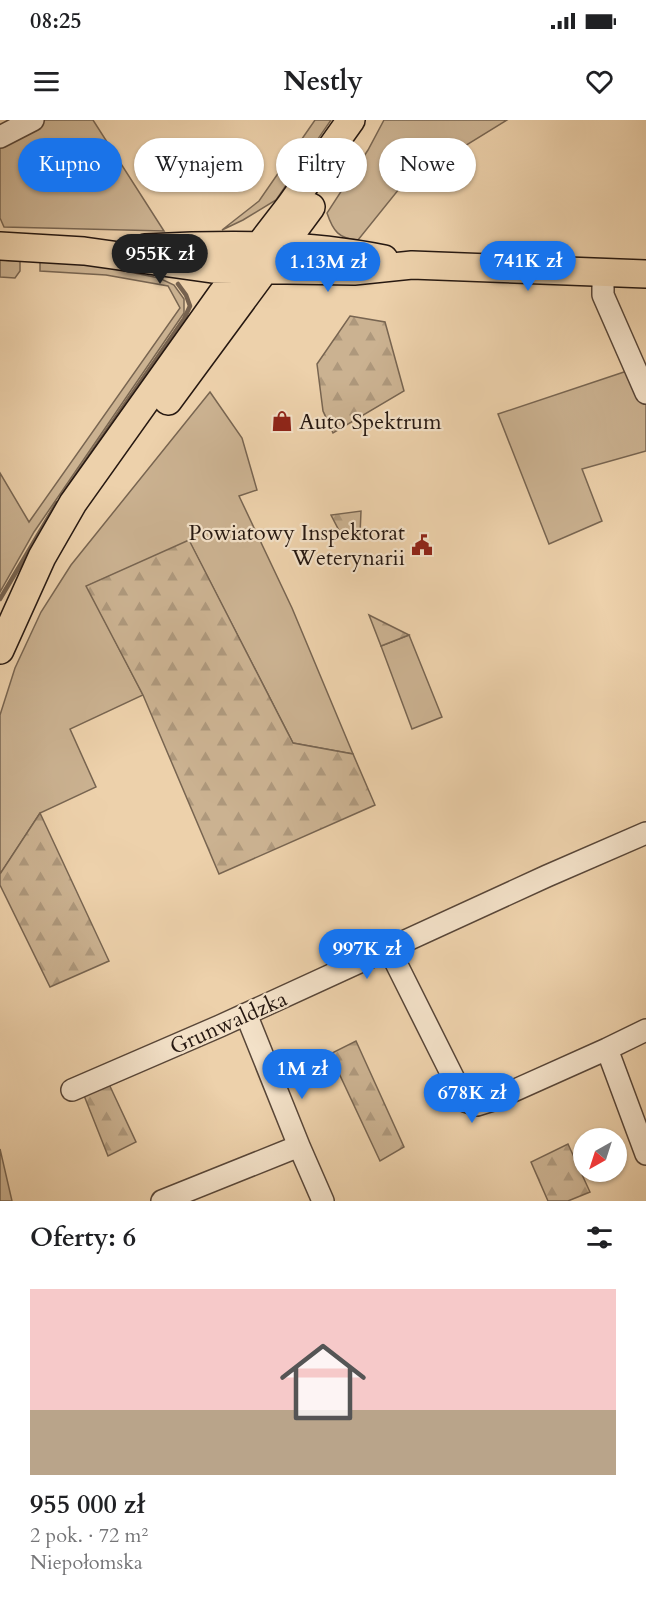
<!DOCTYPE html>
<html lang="pl">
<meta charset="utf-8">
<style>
body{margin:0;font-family:Cardo,serif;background:#f6f6f6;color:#202124;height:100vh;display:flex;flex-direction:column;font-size:22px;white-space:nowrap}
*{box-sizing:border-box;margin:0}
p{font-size:20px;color:#757577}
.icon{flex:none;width:33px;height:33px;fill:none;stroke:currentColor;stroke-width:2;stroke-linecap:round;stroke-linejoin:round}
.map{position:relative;height:1081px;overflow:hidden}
.drawer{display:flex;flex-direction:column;background:#fff;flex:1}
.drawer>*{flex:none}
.guide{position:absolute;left:18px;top:18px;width:610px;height:54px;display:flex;gap:12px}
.needle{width:39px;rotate:219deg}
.controls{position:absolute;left:573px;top:1008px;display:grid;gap:12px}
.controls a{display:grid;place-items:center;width:54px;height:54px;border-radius:50%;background:#fff;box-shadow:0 2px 4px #0004;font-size:30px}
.price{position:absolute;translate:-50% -51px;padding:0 14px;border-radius:21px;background:#1a73e8;color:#fff;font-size:20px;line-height:39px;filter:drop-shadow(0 2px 3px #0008)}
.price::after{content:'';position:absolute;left:50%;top:36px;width:18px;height:14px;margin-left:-9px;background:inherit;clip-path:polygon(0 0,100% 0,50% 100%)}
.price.active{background:#222;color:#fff}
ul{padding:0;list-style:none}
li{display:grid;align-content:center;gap:12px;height:318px;padding:0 30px}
li span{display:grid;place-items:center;height:186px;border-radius:0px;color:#555}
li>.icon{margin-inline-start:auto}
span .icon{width:108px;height:108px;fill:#fffc;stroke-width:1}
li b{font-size:26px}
h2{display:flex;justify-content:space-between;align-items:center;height:72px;padding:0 30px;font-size:26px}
.chip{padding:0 21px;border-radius:27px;background:#fff;box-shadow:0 2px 4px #0004;font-size:21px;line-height:54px}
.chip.active{background:#1a73e8;color:#fff}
.status{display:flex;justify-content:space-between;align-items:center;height:42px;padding:0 30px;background:#fff;direction:ltr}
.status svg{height:16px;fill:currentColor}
header{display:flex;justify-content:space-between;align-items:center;height:78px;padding:0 30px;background:#fff;font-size:27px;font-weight:700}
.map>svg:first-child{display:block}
.green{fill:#cbb291;stroke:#786551;stroke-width:1.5}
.forest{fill:url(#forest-firs);stroke:#786551;stroke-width:1.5}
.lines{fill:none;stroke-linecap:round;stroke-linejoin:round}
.stream{stroke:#75614e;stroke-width:4.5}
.minor-casing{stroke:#584638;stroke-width:24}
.major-casing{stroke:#261811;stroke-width:30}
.minor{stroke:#f3e1c8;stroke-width:21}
.major{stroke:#edd1ab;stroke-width:27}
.labels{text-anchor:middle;stroke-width:4.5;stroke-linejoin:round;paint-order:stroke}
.poi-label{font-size:22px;fill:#261811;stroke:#f3e1c8;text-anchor:start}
.street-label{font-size:22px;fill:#261811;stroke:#f3e1c8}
</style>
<div class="status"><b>08:25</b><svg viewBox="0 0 49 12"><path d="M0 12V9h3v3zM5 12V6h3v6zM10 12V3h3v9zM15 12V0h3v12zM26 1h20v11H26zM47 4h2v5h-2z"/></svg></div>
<header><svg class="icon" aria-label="menu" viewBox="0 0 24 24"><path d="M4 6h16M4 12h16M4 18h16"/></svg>Nestly<svg class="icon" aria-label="heart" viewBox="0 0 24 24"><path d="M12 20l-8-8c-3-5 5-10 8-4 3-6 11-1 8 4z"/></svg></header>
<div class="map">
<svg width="646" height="1081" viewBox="0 0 646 1081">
<defs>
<pattern id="forest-firs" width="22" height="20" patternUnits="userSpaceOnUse" patternTransform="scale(1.5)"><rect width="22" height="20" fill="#cbb291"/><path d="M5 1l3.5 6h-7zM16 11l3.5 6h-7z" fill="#ae987c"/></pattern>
</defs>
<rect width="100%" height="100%" fill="#edd1ab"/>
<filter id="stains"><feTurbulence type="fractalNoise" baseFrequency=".00333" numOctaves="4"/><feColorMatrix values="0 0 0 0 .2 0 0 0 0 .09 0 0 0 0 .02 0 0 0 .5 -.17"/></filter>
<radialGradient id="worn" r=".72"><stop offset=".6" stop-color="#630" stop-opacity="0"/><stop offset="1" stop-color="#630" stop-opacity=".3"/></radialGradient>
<path class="green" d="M43,0H93L164,111L4,107L0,98V25Z
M315,0H331L276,80L243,100L222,110L259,81Z
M384,0H507L403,64L358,120C339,119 333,111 327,93L368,30Z
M0,140L20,141V151L15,158L0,157Z
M40,141L100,146L159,158L174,165L184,179V193L34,412L0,472V353L29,402L180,188L168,166L106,155L40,151Z
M633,249L646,281V331L582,349L602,401L549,424L498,294Z
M210,272L242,318L257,370L239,376L292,488L353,634L293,623L189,421L87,466L143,575L70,609L96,667L40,693L0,754V595L15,548L41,492L71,445Z
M409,515L442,597L412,609L381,526Z
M0,1029L12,1081H0Z"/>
<path class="forest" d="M350,196L385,202L404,271L333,313L323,291L317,244Z
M361,391L360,415L344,420L331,395Z
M189,420L293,623L353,634L375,685L219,754L143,575L86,466Z
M369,495L409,515L381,526Z
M40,693L109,841L50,867L0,765V754Z
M356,921L404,1027L380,1041L330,934Z
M108,962L136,1022L108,1036L83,973Z
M568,1024L590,1072L568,1081H548L531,1042Z"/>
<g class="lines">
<path class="stream" d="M62,376L184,199L190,186L186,175L178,164
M0,479L57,383"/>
<defs>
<path id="minor" d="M0,17L33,0
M603,153V175L646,273
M389,829L465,981L477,985L493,980L607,929L646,910
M246,894L299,1026L323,1081
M607,929L646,1034
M72,970L220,906L547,756L646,713
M162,1081L299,1026"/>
<path id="major" d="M0,126L84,131L212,149L354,151L412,145L646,154
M145,128C225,124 306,123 384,139
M168,281L311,87
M0,530L42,437L73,383L221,175L289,87L351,0"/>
</defs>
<use href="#minor" class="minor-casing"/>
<use href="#major" class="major-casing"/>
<use href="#minor" class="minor"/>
<use href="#major" class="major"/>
</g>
<defs>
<symbol id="shop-bare" viewBox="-9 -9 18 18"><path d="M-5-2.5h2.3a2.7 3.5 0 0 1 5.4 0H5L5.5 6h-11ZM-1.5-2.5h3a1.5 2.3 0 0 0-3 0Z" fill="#8f2418" stroke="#f3e1c8" stroke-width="2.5" paint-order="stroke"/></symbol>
<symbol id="civic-bare" viewBox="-9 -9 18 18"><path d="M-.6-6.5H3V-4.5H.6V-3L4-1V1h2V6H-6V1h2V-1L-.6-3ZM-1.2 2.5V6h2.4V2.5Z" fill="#8f2418" stroke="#f3e1c8" stroke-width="2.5" paint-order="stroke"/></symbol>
</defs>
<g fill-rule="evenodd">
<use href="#shop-bare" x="267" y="286" width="30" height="30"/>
<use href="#civic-bare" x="407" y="410" width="30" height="30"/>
</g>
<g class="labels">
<g class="poi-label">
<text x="299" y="309">Auto Spektrum</text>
<text x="405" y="420" text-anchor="end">Powiatowy Inspektorat<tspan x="405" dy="25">Weterynarii</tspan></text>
</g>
<g class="street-label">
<text transform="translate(228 902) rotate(-24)" y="8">Grunwaldzka</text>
</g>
</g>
<rect width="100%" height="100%" filter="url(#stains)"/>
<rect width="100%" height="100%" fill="url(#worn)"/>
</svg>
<div class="controls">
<a><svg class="needle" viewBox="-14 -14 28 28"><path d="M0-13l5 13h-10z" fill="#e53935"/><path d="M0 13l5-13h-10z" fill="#757577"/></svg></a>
</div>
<b class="price active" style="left:160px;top:165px">955K zł</b>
<b class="price" style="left:528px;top:172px">741K zł</b>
<b class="price" style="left:328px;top:173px">1.13M zł</b>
<b class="price" style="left:367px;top:860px">997K zł</b>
<b class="price" style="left:302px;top:980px">1M zł</b>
<b class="price" style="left:472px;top:1004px">678K zł</b>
<div class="guide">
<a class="chip active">Kupno</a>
<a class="chip">Wynajem</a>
<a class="chip">Filtry</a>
<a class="chip">Nowe</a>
</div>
</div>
<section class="drawer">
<h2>Oferty: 6<svg class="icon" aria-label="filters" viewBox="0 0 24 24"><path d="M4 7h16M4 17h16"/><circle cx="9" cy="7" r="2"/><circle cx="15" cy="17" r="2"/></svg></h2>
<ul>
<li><span style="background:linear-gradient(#f6c9c9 65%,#b9a48a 0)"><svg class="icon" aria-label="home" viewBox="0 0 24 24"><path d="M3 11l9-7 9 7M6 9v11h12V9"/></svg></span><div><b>955 000 zł</b><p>2 pok. · 72 m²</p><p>Niepołomska</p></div></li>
</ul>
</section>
